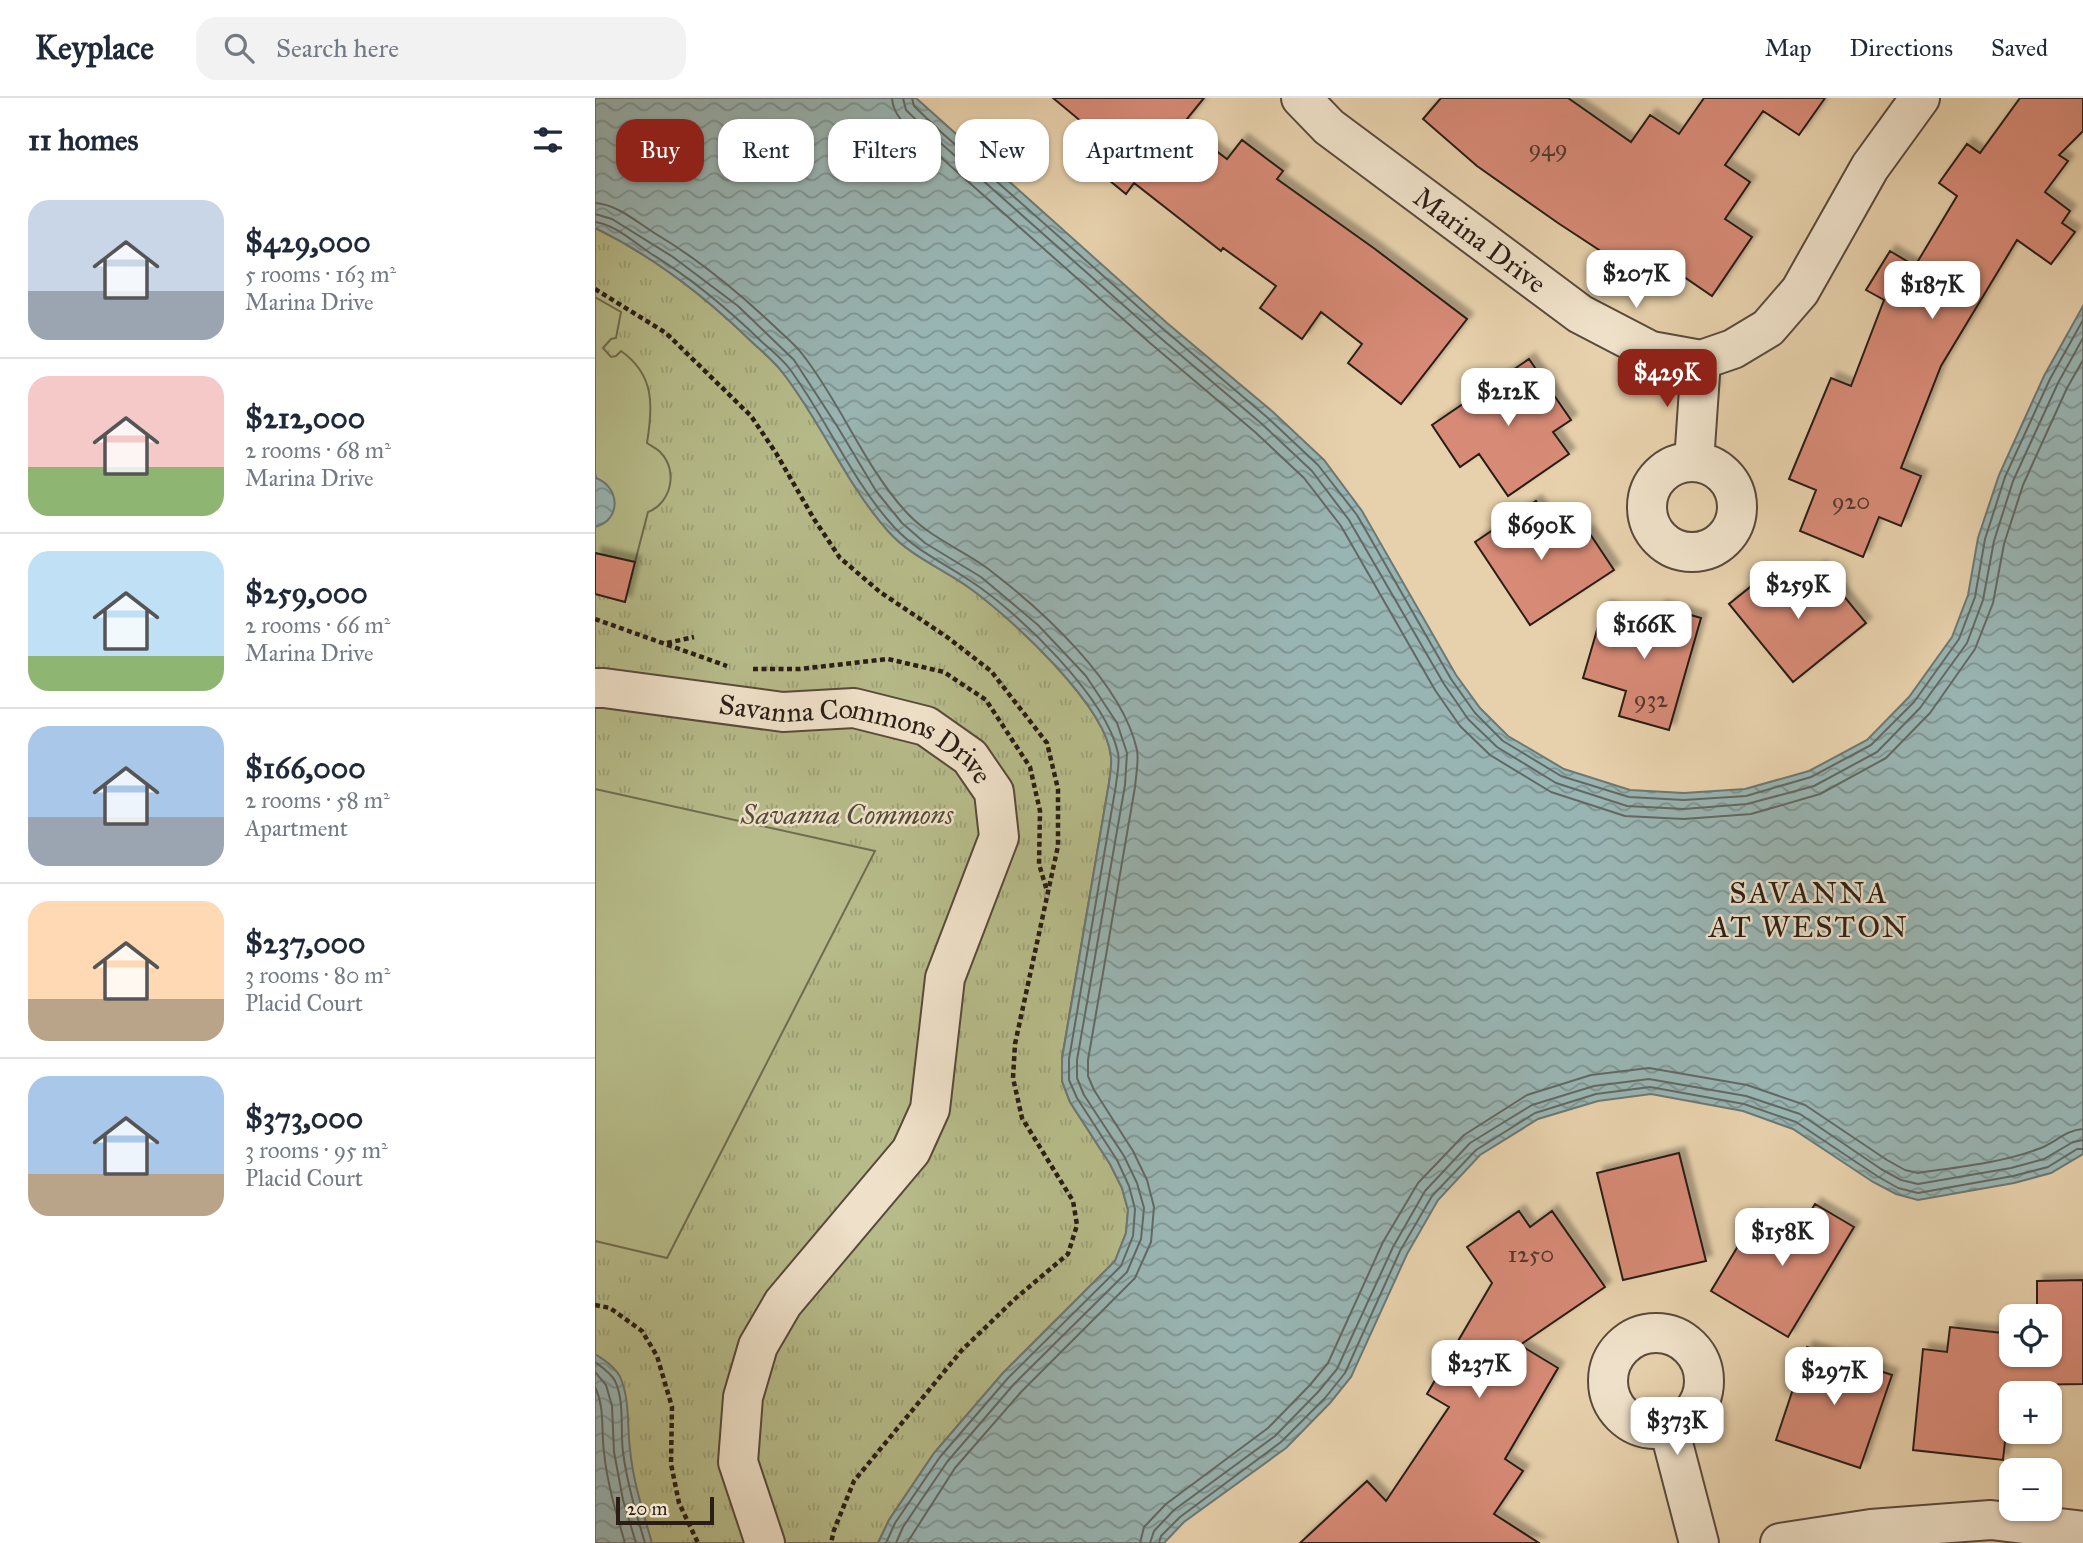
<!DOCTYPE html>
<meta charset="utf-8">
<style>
body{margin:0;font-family:"IM FELL Great Primer",serif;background:#f2f2f3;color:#1f2937;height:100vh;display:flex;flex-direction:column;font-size:26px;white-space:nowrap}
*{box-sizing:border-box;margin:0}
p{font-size:23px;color:#747a83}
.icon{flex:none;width:38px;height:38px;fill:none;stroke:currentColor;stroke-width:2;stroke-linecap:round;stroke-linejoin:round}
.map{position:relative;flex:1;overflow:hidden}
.drawer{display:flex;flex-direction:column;background:#fff;width:595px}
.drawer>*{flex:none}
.guide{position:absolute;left:21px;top:21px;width:665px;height:63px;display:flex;gap:14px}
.fabs{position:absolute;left:1404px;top:1206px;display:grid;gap:14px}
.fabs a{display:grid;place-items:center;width:63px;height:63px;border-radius:14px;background:#fff;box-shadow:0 2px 5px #0004;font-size:35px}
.scale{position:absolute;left:21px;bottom:18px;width:98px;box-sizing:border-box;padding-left:7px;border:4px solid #291d16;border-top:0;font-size:19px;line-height:24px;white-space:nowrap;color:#291d16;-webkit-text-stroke:5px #efe1c9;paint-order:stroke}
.price{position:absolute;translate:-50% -60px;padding:0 16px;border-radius:14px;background:#fff;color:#222;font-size:23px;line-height:46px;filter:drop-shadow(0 2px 4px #0008)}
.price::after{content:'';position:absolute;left:50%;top:42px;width:21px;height:16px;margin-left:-10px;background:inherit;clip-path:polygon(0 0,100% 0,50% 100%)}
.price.current{background:#8f2418;color:#fff}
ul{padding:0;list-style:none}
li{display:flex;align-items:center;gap:21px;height:175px;padding:0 28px}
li+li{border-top:2px solid #e0e1e3}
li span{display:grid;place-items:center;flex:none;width:196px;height:140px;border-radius:21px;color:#555}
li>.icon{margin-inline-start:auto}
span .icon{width:84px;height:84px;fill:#fffc;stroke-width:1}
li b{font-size:30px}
h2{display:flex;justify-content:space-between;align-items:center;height:84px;padding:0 28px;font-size:30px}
.chip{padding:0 24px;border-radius:21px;background:#fff;box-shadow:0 2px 5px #0004;font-size:24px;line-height:63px}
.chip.current{background:#8f2418;color:#fff}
header{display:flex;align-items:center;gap:42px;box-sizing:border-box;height:98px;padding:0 35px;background:#fff;border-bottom:2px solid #e0e1e3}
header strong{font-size:33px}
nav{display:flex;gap:38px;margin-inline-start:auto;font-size:24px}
.search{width:490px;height:63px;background:#f2f2f3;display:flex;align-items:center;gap:18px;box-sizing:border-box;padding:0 24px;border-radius:21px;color:#747a83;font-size:26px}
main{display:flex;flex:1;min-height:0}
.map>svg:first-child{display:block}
.grass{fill:url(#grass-tufts);stroke:#706c50;stroke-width:2}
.pitch{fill:#b6bb89;stroke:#706c50;stroke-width:2}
.water{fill:url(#water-waves);stroke:#6c7874;stroke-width:2}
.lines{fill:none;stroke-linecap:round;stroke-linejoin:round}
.shore{stroke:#616964;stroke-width:2}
.building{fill:#d78a76;stroke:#291d16;stroke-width:2;filter:url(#shadow)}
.minor-casing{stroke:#584a3c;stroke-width:42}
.path{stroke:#291d16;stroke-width:4.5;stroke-dasharray:5 3.5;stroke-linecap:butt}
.minor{stroke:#efe1c9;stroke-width:38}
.labels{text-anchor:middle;stroke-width:5;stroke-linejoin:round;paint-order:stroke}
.number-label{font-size:24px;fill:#54382e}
.street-label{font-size:28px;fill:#291d16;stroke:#efe1c9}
.park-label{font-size:28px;font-style:italic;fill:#534c38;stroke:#efe1c9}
.neighbourhood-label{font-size:30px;letter-spacing:2px;fill:#291d16;stroke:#efe1c9}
</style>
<header>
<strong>Keyplace</strong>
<div class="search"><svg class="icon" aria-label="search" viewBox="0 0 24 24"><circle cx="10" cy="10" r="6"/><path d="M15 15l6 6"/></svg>Search here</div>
<nav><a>Map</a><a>Directions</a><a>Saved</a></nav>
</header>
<main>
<section class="drawer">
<h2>11 homes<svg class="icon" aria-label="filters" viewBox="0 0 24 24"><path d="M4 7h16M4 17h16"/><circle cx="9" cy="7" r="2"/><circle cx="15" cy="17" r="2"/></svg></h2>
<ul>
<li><span style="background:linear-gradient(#c9d6e8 65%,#9aa5b1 0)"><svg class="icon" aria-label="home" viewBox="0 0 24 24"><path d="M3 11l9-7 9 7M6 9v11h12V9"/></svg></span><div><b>$429,000</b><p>5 rooms · 163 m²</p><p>Marina Drive</p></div></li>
<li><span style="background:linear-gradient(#f6c9c9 65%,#8fb573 0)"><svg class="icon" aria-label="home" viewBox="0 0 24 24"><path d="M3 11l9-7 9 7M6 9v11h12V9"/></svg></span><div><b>$212,000</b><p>2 rooms · 68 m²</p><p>Marina Drive</p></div></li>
<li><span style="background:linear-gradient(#bfe0f5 75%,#8fb573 0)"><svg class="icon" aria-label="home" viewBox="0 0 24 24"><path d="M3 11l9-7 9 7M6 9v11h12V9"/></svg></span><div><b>$259,000</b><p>2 rooms · 66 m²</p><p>Marina Drive</p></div></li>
<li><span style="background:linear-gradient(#a9c7e8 65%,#9aa5b1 0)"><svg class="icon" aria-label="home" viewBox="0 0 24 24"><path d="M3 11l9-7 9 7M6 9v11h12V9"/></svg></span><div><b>$166,000</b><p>2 rooms · 58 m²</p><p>Apartment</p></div></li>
<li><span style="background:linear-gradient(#ffd9b3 70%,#b9a48a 0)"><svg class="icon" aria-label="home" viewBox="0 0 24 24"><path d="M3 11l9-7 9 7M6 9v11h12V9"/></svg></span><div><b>$237,000</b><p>3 rooms · 80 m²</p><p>Placid Court</p></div></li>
<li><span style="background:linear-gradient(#a9c7e8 70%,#b9a48a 0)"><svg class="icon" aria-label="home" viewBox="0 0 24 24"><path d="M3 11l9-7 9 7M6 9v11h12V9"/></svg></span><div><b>$373,000</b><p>3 rooms · 95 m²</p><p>Placid Court</p></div></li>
</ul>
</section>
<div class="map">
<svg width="1488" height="1445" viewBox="0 0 1488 1445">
<defs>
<pattern id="grass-tufts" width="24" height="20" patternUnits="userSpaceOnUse" patternTransform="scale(1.75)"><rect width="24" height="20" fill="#b6bb89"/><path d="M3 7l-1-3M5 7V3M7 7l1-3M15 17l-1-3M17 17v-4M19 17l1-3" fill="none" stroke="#9ca076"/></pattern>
<pattern id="water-waves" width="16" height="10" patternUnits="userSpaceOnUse" patternTransform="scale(1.75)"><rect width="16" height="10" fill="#99b5b3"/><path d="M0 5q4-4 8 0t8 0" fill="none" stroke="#7d9391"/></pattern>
<filter id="shadow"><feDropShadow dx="6" dy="-6" stdDeviation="2" flood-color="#0004"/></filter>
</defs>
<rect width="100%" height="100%" fill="#e7d1ac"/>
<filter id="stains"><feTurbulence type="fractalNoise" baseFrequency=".00286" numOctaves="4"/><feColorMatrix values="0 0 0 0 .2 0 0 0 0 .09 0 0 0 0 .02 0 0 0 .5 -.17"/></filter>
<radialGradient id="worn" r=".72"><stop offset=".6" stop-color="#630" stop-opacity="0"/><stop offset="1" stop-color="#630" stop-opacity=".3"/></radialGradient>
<path class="grass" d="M0,130C58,158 112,200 158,245C168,254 180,264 188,275C227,325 251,386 293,433C316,459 349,471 376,491C416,520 512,608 516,659C517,667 515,677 514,685L467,960V983L475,1004L515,1066L527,1090L533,1112L531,1135L520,1163L408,1275L339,1355L294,1422L283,1445H0Z"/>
<path class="pitch" d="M0,199L26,214L21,240L16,241L8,250L16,259L21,258L26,253C60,277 58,308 52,345C56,348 63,351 66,355C84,374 75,406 53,414L40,464L0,455Z
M0,691L280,753L72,1160L0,1143Z"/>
<path class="water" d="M0,0H321L572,225L678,314L729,362L767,413L861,577L885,610L913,638L969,671L1035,692L1089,695L1150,691L1214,673L1272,642L1314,599L1357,539L1373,497L1383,440L1404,377L1449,278L1488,208V1056L1456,1075L1419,1085L1323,1102L1301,1096L1278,1084L1198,1031L1148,1013L1056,996L1003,1003L943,1021L885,1057L843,1102L812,1156L756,1279L735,1305L691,1350L589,1424L569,1445H283L294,1422L339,1355L408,1275L520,1163L531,1135L533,1112L527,1090L515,1066L475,1004L467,983V961L514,685C515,677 517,667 516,659C512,608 416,520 376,491C349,471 316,459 293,433C251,386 227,325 188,275C180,264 168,254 158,245C112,200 58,158 0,130Z
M0,375L1,380C25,389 27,422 0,429Z
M0,1256C10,1262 22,1270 26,1281C35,1304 32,1328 35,1351C38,1383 48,1414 57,1445H0Z"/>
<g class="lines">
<path class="shore" d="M297,0C298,21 319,34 333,48L555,245L660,334L709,380L746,428L840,592L865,628L895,657L956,694L1030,718L1089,721L1156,716L1225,696L1291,660L1335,615L1380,551L1398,505L1409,446L1428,387L1472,290L1488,262
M308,0L311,12L340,40L562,237L667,326L717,373L754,422L849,586L873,621L902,649L961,685L1032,708L1089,711L1152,706L1219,688L1282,654L1325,610L1372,545L1388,502L1399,443L1418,383L1463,285L1488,240
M317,0L319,8L346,34L567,230L673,320L723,367L762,417L856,581L880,615L908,643L966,678L1034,699L1089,702L1151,698L1216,679L1276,647L1319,604L1364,541L1380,499L1390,441L1410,379L1455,281L1488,222
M0,105C22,106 43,125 61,136C103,161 142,193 178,227C188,237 200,246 208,257C247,307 270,370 313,416C336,440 366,451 392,470C446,511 527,584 542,652C544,663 541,677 540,689L493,962V978L499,992L538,1053L552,1082L559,1109L556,1144L540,1180L427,1293L360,1370L312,1445
M0,116L17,121L78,159L143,208L199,262L242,328L281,393L307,425L330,445L386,479L443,527L491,578L522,625L532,655L530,687L482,962V980L489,997L529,1058L542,1085L549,1110L546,1141L532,1174L419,1286L352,1364L308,1429L301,1445
M0,124C19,126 40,145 55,155C96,180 133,211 167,244C176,252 186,260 194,270C232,321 256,382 299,429C321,453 351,466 377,484C424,515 511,599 523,655C525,664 522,677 521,687L474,961V982L482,1000L522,1062L534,1088L540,1111L538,1138L526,1168L413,1280L345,1359L300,1425L291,1445
M0,1264C7,1269 16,1275 20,1283C30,1304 25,1331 28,1354C32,1385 41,1415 50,1445
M0,1274L11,1287L17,1308L19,1354L28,1402L41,1445
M0,1289C10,1309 6,1332 9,1354C12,1385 21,1415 30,1445
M545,1445L549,1429L571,1406L673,1330L715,1287L733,1265L788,1144L823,1085L869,1037L932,997L996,977L1054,970L1152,987L1210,1007L1292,1062L1310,1072L1323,1075C1363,1069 1406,1065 1443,1051C1459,1046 1470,1032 1488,1031
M555,1445L559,1433L579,1412L680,1338L723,1294L742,1271L798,1149L830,1093L875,1045L937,1007L999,988L1054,981L1151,998L1205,1016L1286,1071L1306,1082L1323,1086L1416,1070L1449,1061L1478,1044L1488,1042
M564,1445L566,1438L585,1419L686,1344L730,1300L750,1275L805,1153L837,1098L881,1052L940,1015L1001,996L1055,989L1149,1006L1201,1024L1282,1078L1303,1090L1323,1095L1418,1078L1453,1069L1482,1051H1488"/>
</g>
<path class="building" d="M458,0H609L587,27L632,61L647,42L688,73L682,81L780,151L872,221L806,306L753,265L767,246L726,214L707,241L665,210L681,188L628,150L626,153L539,85L531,96L487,60L505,39Z
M846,0H973L1036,44L1055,17L1084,36L1109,0H1230L1204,37L1168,13L1130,67L1155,84L1130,121L1157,139L1117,198L1073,168L1059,188L963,125L882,68L828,21Z
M1425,0H1488V33L1464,57L1473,63L1450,94L1475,113L1467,125L1480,134L1456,166L1422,142L1346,268L1306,370L1326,378L1306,428L1284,419L1268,459L1205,433L1221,392L1194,381L1236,280L1256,288L1289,202L1271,192L1295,153L1320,168L1362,98L1344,85L1372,46L1385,55Z
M934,261L976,322L958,334L974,356L913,398L884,356L865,369L837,327Z
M941,403L971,448L993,433L1019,472L935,527L880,444Z
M0,455L40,464L30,504L0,496Z
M1225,469L1271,525L1198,584L1134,506L1169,478L1187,500Z
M1009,508L1060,523L1065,508L1106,520L1074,632L1024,618L1031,593L988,580Z
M1084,1055L1111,1163L1028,1182L1002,1075Z
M1220,1106L1259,1129L1193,1239L1116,1193L1161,1118L1199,1140Z
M924,1113L935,1129L957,1113L1010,1189L925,1247L963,1270L910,1361L928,1373L899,1416L944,1445H705L772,1383L791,1403L854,1309L832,1296L897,1185L872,1149Z
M1488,1182V1286L1416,1287L1408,1362L1318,1352L1328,1251L1352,1254L1355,1229L1416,1236V1256H1454V1218H1442V1183Z
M1212,1249L1297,1277L1265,1370L1181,1342Z"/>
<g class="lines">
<defs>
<g id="minor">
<path id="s1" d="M706,0L734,29L985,216L1056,253L1106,262L1138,251L1173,230L1205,193L1275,69L1325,0"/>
<path d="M1099,364L1106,262"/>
<circle cx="1097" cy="409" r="45"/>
<path id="s2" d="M0,590H9L188,614L259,610L331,628L375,659L399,694L404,739L350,880L335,1011L316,1053L188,1205L163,1248L148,1299L143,1364L170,1445"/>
<circle cx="1061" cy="1283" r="48"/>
<path d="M1074,1330L1104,1445"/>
<path d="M1185,1445L1276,1431L1396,1422L1488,1433"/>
</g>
</defs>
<use href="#minor" class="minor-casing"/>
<path class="path" d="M0,191L71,235L156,318L181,355L219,421L245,460L285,494L352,539L396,573L452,645L463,691V748L420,946L418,980L427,1020L478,1103L482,1127L473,1156L422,1199L367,1252L259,1383L239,1432L236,1445
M0,521L132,568
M72,545L99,539
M158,571H205L293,561L349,574L391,602L435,669L445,713L444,766L452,793
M0,1207L15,1210L47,1233L62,1258L77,1309L76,1366L84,1405L103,1445"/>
<use href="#minor" class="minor"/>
</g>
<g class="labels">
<g class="number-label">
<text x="953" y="58">949</text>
<text x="1256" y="411">920</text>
<text x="1056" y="609">932</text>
<text x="936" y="1164">1250</text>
</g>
<g class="street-label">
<text dy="10" stroke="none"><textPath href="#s1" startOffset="229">Marina Drive</textPath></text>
<text dy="10" stroke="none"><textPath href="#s2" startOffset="271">Savanna Commons Drive</textPath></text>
</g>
<g class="park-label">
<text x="252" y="726">Savanna Commons</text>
</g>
<g class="neighbourhood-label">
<text x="1214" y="805">SAVANNA<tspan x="1214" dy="34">AT WESTON</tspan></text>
</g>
</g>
<rect width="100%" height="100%" filter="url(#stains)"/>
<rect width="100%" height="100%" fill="url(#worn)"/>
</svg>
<div class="fabs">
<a><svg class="icon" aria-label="locate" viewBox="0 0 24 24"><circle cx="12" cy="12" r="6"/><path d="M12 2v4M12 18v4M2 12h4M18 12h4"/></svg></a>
<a>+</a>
<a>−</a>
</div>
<div class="scale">20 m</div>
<b class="price" style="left:1041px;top:212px">$207K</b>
<b class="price" style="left:1337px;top:223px">$187K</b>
<b class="price current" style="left:1072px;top:311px">$429K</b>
<b class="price" style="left:913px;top:330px">$212K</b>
<b class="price" style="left:946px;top:464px">$690K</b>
<b class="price" style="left:1203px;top:523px">$259K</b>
<b class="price" style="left:1049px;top:563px">$166K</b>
<b class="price" style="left:1187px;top:1170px">$158K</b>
<b class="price" style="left:884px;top:1302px">$237K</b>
<b class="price" style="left:1239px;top:1309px">$297K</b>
<b class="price" style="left:1082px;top:1359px">$373K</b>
<div class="guide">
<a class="chip current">Buy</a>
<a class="chip">Rent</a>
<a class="chip">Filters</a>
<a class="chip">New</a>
<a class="chip">Apartment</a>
</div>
</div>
</main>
